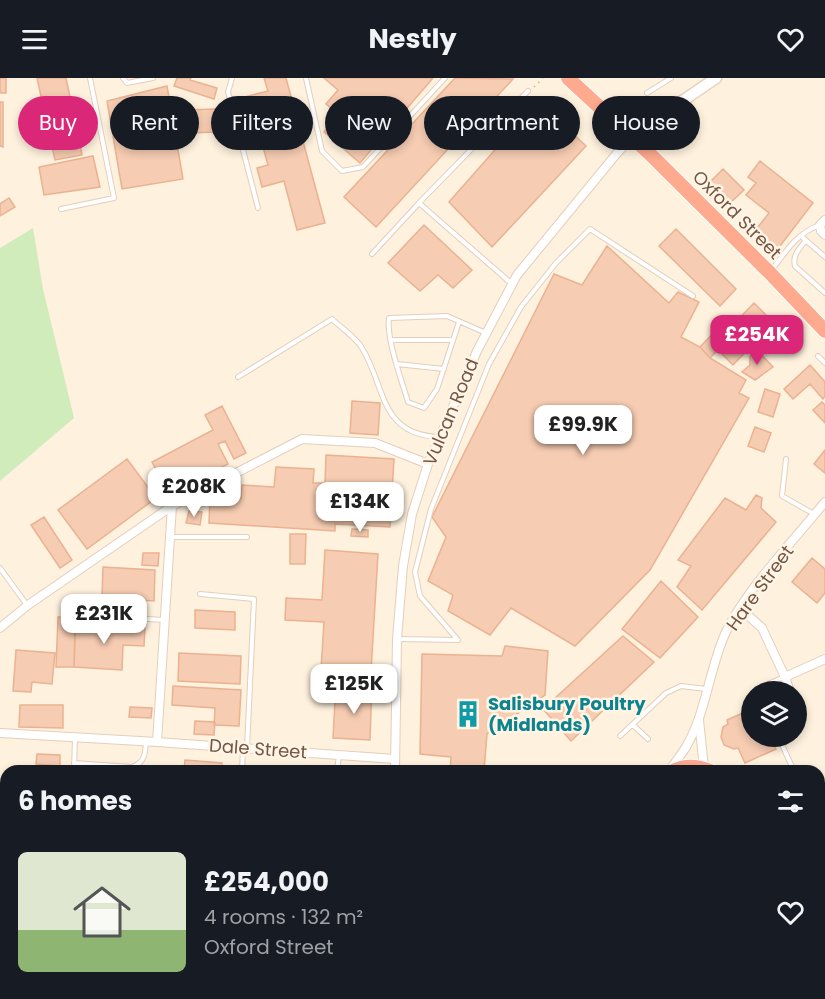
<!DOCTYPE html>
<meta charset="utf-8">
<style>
body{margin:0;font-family:Poppins,sans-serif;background:#242831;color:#f1f3f6;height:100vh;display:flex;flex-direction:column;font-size:22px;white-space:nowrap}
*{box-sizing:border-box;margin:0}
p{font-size:20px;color:#9ea1a6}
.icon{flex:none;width:33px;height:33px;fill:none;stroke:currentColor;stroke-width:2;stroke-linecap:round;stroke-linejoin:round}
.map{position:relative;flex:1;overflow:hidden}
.sheet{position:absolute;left:0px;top:687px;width:825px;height:234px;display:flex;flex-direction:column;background:#171b24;border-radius:18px 18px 0 0;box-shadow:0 3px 9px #0003}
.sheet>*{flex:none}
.guide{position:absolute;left:18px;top:18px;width:789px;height:54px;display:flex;gap:12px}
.fabs{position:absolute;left:741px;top:603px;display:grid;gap:12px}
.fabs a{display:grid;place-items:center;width:66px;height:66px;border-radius:50%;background:#171b24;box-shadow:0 3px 9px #0003;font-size:30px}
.price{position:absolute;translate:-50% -51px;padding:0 14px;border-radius:12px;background:#fff;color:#222;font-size:20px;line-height:39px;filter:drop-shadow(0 2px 3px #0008)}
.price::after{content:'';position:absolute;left:50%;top:36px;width:18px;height:14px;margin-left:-9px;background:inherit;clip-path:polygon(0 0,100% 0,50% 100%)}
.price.selected{background:#db2777;color:#fff}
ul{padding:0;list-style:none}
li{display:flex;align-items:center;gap:18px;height:150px;padding:0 18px}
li+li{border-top:2px solid #363941}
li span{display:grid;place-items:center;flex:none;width:168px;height:120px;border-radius:9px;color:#555}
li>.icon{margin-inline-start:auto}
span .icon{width:72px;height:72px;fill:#fffc;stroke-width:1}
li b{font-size:26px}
h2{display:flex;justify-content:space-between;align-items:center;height:72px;padding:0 18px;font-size:26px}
.tag{padding:0 21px;border-radius:27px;background:#171b24;box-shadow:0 3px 9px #0003;font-size:21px;line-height:54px}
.tag.selected{background:#db2777;color:#fff}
header{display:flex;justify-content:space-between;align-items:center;height:78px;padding:0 18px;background:#171b24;font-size:27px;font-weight:700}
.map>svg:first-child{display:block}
.green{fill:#d0ecbb}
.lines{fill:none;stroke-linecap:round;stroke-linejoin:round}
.stream{stroke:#96d1db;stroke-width:3}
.building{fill:#f6ccb2;stroke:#eab291;stroke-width:1.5}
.lane-casing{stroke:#e4cebc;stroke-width:6}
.street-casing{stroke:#e4cebc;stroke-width:10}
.secondary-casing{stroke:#eacfb8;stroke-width:13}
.highway-casing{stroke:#fff;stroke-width:16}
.path{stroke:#dab096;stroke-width:1.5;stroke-dasharray:1.5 4.5;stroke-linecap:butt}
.lane{stroke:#fff;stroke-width:4}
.street{stroke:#fff;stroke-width:8}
.secondary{stroke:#fff;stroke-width:10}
.highway{stroke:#feaa8e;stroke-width:14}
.labels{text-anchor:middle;stroke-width:5;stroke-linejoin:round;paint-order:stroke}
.street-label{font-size:18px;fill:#755544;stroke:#fff5e5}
.culture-label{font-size:18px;font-weight:bold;fill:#0d838f;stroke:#fff5e5;text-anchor:start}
</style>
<header><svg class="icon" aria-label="menu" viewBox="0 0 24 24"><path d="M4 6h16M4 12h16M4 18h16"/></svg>Nestly<svg class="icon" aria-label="heart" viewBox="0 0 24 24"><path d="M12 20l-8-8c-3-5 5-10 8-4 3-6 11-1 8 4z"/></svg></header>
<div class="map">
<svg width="825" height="921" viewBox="0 0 825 921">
<rect width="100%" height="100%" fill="#fef1dd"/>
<path class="green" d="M33,150L43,211L74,340L0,403V170Z
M440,915H498L487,921H430Z
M573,915H616L618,921H574Z
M636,915H718L695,921H638Z"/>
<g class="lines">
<path class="stream" d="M0,883L6,876"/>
</g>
<path class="building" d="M0,0H6V15H0Z
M37,0H66L82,77L55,82Z
M177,0H191L190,2L217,10L214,21L174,8Z
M264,0H286L325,145L297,152L284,103L262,109L257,90L268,87L258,51L246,54L237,21L268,13Z
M324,0H433L360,85L324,54L338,36L326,26L338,12Z
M455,0L513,1L376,149L344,119Z
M167,8L183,101L122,111L107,23Z
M538,23L586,68L492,169L449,124Z
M0,24H3V69L0,68Z
M218,31L219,54L184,55L183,32Z
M93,78L100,109L44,117L39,89Z
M760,83L813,125L777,172L754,154L769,135L746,117L756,105L748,99Z
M723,91L744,112L730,125L710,104Z
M9,120L15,129L0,138V126Z
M424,147L472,192L453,210L438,197L420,213L388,185Z
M676,151L736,211L720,228L659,168Z
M607,168L669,225L678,214L699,224L681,259L700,269L710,280L746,302L739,315L749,320L650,492L575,568L511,530L490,557L448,533L453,517L428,503L446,459L432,439L554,196L582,207Z
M754,225L774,245L733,287L718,272L710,280L700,269L718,250L724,256Z
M774,252L789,268L782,273L768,257Z
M757,272L773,289L755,302L742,294L750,287V279Z
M810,287L825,304V318L823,321L810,306L793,321L784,311Z
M765,311L780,316L773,339L758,334Z
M352,323L380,325L378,357L350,355Z
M822,324L825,327V345L813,332Z
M222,328L246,375L234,381L225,363L218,366L228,386L169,416L152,384L213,352L205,337Z
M755,349L771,355L764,374L748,368Z
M825,372V395L814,386Z
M326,377L394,381L390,449L335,446V453L209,445L210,420L241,421L242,407L274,409L276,389L314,391L313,405H325Z
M127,381L156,420L87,471L58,432Z
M756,417L762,420L761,430L776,444L702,532L677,509L691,488L678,482L725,420L746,432Z
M189,433L202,434L200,447L186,445Z
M44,439L72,482L60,490L31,447Z
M352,451L368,452V459L351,458Z
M290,456H306L305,486H290Z
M325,472L378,476L371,594L349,593L347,608H332L333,592L321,591L324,544L285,542L286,520L322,522Z
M143,475H159L158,488L142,487Z
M812,480L825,491V515L817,525L792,504Z
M103,489L155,492L154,523L102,519Z
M661,503L698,539L660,580L622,551Z
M195,532L235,534V552L195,550Z
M58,539H76L74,589H56Z
M75,545L145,549L144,568L123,567L122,592L74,589Z
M623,558L654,584L571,663L543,631Z
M505,568L548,573L545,617L487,656L484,693H450L451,679L420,676L422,576L502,578Z
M16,572L55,575L52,606L32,604L31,614L13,613Z
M179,575L241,578L240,606L178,603Z
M357,604L372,605L370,662L333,660L335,622L358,623Z
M173,608L241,612L239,648L214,647L215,630L172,627Z
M20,627H63V650L19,649Z
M130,629L152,630L151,640L129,639Z
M752,631V658H771L776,671L745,685L738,670L734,671L724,667L721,659L723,649L728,646L727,642Z
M195,643L215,644L214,657L194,656Z
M37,676L60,677V688L36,686Z
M185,682L222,685L221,693H184Z
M825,805V833L819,815V807Z
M825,871V886L819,888V873Z
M561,915L562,921H547L546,917Z
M741,915H777L757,921H743Z
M737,916L738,921H714Z"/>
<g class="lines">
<defs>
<path id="lane" d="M123,0L127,5L153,0
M232,0L228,14L258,130
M306,0L322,73L342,93L363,89L445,0
M647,15L671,0
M419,125L528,13
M61,131L114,120L90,0
M801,158L825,179
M806,162C800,170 792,177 795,188L825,215
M372,176L419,125L512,206
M772,192C785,174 798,154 820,147
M459,244L437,311L424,330L408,324C402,303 386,261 389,240L447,238L486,255
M392,262H453
M818,278L825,285
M397,286L444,291
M238,299L332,241C341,250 356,259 362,270C386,309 379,356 438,359
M786,381L782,418L814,436
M171,459H247
M0,490L27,527
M200,516L254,521L247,670
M83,537L164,542
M398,561L458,562L420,518L415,494L431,431L489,286L521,229L556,185L590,151L693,218
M758,614L757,611L784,599
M633,647L648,661
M620,658L666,615L681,608L706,611
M778,658L794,693
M74,685L132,689C145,684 145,677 146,664
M74,693L75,660
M242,693L243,671
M337,693L339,677"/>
<path id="street" d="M825,142L820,147L821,153L825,157
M741,531L762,550L785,599L790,614
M0,550L28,527L172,428L302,361L375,365L428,386
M785,599L825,581
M796,635L798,640
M699,642L704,690
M0,655L157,664L395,681
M157,664L172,428
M670,692C675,684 681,677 686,669C706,635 709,592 725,556C745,513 794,462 825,424
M395,693L397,561L403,488L412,436L428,386L477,273L517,197L618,74L633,59
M0,793L6,800
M819,905L825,903
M179,915L187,921
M346,921L348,915
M778,921L794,915"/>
<path id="secondary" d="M633,59L653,43L716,0"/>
<path id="highway" d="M568,0L649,75L770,195L825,253
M673,693C685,687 698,688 710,693
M819,737L825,739
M819,757L825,758
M359,921L370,915
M392,921L403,915"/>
</defs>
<use href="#lane" class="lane-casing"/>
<use href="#street" class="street-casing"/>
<use href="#secondary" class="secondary-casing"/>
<use href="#highway" class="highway-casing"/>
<path class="path" d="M534,9L543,0"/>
<use href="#lane" class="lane"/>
<use href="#street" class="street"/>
<use href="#secondary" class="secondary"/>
<use href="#highway" class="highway"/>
</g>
<defs>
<symbol id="building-bare" viewBox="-9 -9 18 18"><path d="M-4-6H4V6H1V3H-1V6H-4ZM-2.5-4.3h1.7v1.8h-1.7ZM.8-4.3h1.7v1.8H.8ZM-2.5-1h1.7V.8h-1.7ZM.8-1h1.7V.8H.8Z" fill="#0f9aa8" stroke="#fff5e5" stroke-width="2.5" paint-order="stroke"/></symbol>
</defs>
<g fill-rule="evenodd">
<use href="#building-bare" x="449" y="617" width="38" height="38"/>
</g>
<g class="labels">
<g class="street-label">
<text transform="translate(737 137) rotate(45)" y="6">Oxford Street</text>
<text transform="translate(451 334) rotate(-67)" y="6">Vulcan Road</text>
<text transform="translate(760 510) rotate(-54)" y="6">Hare Street</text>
<text transform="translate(258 671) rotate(4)" y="6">Dale Street</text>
</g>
<g class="culture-label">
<text x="488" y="632">Salisbury Poultry<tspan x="488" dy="21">(Midlands)</tspan></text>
</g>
</g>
</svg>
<div class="fabs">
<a><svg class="icon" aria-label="layers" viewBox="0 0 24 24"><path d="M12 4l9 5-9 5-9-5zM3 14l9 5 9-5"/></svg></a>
</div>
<b class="price selected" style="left:757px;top:288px">£254K</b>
<b class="price" style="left:583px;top:378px">£99.9K</b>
<b class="price" style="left:194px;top:440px">£208K</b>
<b class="price" style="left:360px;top:455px">£134K</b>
<b class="price" style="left:104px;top:567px">£231K</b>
<b class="price" style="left:354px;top:637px">£125K</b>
<div class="guide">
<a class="tag selected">Buy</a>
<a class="tag">Rent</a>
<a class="tag">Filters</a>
<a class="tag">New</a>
<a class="tag">Apartment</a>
<a class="tag">House</a>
</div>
<section class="sheet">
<h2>6 homes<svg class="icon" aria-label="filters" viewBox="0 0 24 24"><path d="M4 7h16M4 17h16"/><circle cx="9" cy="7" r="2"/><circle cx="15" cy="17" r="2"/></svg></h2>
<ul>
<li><span style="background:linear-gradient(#dfe7d0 65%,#8fb573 0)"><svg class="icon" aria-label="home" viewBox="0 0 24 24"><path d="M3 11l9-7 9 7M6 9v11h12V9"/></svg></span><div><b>£254,000</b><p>4 rooms · 132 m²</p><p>Oxford Street</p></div><svg class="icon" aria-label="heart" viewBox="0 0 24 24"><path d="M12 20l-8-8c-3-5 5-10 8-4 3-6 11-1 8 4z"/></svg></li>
</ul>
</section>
</div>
